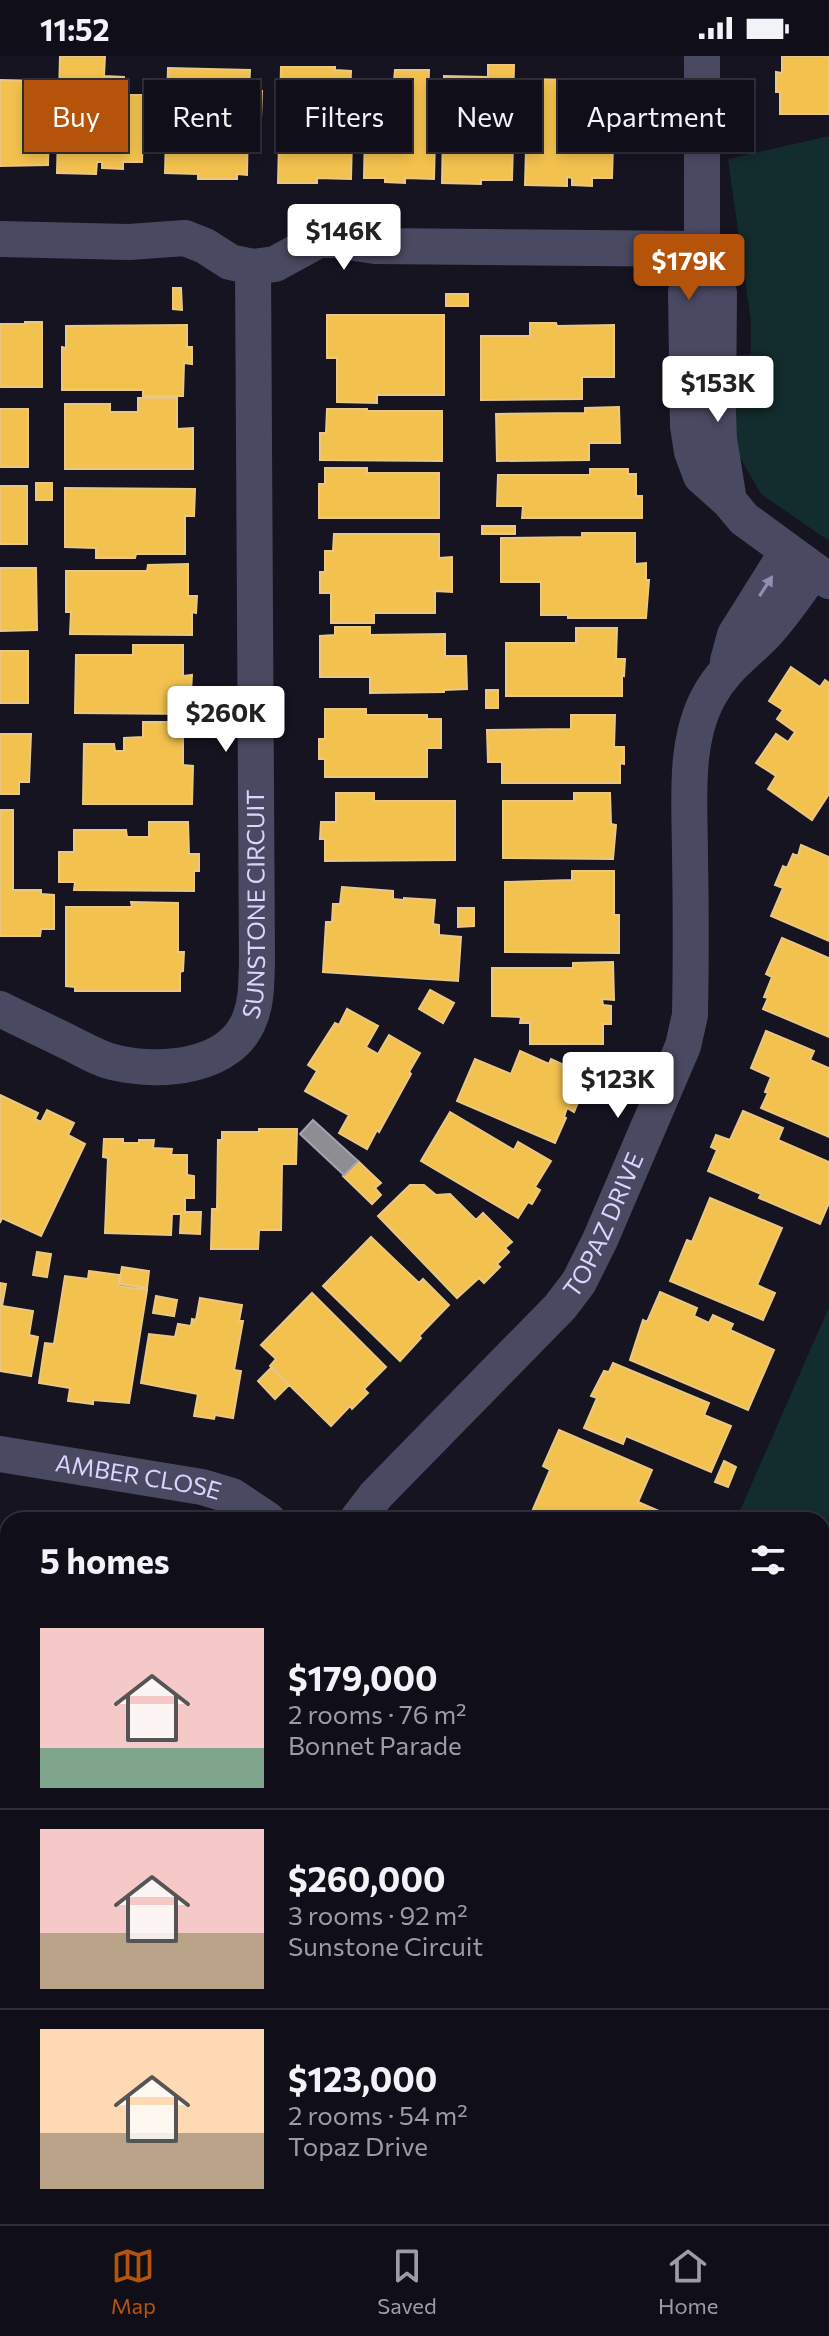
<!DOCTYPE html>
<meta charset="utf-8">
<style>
body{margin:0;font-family:Commissioner,sans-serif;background:#1e1d26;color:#f1f3f6;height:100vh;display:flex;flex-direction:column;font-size:30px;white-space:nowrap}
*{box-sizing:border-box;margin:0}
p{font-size:26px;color:#9c9ca2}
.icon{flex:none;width:44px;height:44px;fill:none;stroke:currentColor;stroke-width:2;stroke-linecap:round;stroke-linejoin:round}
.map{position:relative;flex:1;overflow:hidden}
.details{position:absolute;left:0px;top:1456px;width:830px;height:712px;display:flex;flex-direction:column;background:#100f19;border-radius:24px 24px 0 0;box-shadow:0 4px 12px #0003,0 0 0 2px #302f38}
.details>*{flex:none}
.banner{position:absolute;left:24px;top:24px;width:782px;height:72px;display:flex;gap:16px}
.price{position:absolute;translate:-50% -68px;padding:0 18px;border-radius:8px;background:#fff;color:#222;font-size:26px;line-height:52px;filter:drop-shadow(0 2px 4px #0008)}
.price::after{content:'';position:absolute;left:50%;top:48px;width:24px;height:18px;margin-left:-12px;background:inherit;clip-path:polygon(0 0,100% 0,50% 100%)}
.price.current{background:#b45309;color:#fff}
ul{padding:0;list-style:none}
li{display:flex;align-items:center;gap:24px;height:200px;padding:0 40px}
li+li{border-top:2px solid #302f38}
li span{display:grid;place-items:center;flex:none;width:224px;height:160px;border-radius:0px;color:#555}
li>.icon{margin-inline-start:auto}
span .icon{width:96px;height:96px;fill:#fffc;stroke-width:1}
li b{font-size:34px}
h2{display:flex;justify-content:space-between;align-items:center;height:96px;padding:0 40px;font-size:34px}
.chip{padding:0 28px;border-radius:0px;background:#100f19;box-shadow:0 4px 12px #0003,0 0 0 2px #302f38;font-size:28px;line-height:72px}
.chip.current{background:#b45309;color:#fff}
.status{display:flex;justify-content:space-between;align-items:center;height:56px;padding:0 40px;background:#100f19;direction:ltr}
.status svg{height:22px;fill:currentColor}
.tabs{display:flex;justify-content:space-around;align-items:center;height:112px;border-top:2px solid #302f38;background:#100f19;font-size:22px;color:#9c9ca2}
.tabs a{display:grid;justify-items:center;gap:4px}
.tabs .current{color:#b45309}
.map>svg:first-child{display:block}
.green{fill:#132c2d}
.homes{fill:#f2c14e;stroke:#eac783;stroke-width:2}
.industry{fill:#8d8d92;stroke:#a4a2b3;stroke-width:2}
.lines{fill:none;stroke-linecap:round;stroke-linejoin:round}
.minor{stroke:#4a4962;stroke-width:36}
.oneway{fill:#928eb0}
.labels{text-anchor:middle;stroke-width:8;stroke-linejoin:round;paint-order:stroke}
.street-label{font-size:24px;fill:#d9d4ff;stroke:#130f26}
</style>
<div class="status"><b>11:52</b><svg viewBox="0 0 49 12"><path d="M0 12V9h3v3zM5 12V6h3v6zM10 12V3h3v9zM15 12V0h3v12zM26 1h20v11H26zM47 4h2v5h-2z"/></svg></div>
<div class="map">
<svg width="829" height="2168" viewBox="0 0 829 2168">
<rect width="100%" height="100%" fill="#161421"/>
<path class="green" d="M829,80V485L761,438L738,398L730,300L751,298V266L728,103Z
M829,1251V1712L822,1710V1464H736Z
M0,2145L8,2147V2160H70L108,2168H0Z"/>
<path class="homes" d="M60,0H105L104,20L124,21L123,39H144L142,106H123V113L102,112V106H97L96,118L57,117Z
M782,0H829V58H780V36H776V16L782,17Z
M488,9H514L513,48L497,47V85H513L512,124H481V128L442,127L444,20L488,21Z
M281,11H335V14L351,15L349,63L334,62L333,82L352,83L351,123L317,122V127H278Z
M168,12L250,14L249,34L262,35L261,63H248L247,119L237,118V123H198V118L165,117Z
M395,14H429L427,82H435L434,123L405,122V127L385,126V122H364L366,25H394Z
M528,23L577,24L576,52L614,53L612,122H592V130L572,129V122L567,121V130L525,129Z
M0,24L43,25L42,62H49L48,109L0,110Z
M173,232H181L182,254L173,253Z
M446,238H468V250H446Z
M327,259H444V339H377V347L337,346V302H327Z
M25,266H42V331H0V268H25Z
M530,267H556L557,270L614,269V321H582V343L481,344V280H530Z
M187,269V291H192V308L184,307L183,340H143V334H62V291L66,292V270Z
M138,342H177V373L193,372V413H65V348H110V356H138Z
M619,351L620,387H589V404L497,405L496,358L585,357V352Z
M0,353H28V411H0Z
M327,353H367V355H442V405L320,404V377H326Z
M325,412H367V417H439V462H319V428H325Z
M590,413H628V418H636V440H642V462H522L523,450H497L498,419H590Z
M36,427H52V444H36Z
M0,430H27V488H0Z
M65,432L195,433L194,460H185V498H136L135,502H96V492L65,491Z
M482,470H515V478H482Z
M582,477H635V508L646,507V524H649L646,562H568V559H541V526H501V482L582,481Z
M334,478H439V502L452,501V536L435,535V557H374V567H331V537H320V516H325V495H333Z
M188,508V540H197L196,557L192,556V579L70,578L71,556H66V515H147L148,509Z
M0,512H36L37,574L0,575Z
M335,571H370V579L445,578V600H466L467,633L444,634V636L370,637V621H320V580L335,579Z
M576,572H617L616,603H625L624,620L622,619V640H506V587H576Z
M133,589H183V620L192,619L191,635H188V658L75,657L76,599H133Z
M0,595H28V647H0Z
M791,611L820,631L825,624L829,627V738L812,764L768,733L776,720L756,707L776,678L788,686L795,676L777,663L783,654L769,645Z
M486,634H498V652H486Z
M325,653H366V659H427V663H441V692H427V721H325V703H319V683H325Z
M571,659H615L614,691H624V708L620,707V727H502V706H488L487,674L571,673Z
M143,666H183V709L193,710L192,748H83L84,688H114L115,695H124V682L143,681Z
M0,678H31L29,726H19V738H0Z
M336,737H374V745H455V804L325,805V783H320L321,766H336Z
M574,737H610L611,768L616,769L613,803L503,802V745H574Z
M0,754H13V834H41V838L54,839V873H41L40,880H0Z
M149,766H188L189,798H199V815H194V835L74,834L75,826H59V796H74V774H126L127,781H149Z
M801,789L829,801V885L771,860L783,832L775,829L783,810L787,812L793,798L798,800Z
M572,815H614V859H619V897L505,896V826L572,824Z
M342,831L393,835V843L404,844V842L435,844L433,868L439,869V879L461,881L458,925L323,916L326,866H332L333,848H340Z
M131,846L178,847V896H184L183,915L180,916V935H75V931L66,930V851H132Z
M458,852H474V870L458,871Z
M782,882L829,902V981L763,953L768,942L764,941L772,921L766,918Z
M613,906L614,944L602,943L603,949L611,950V968H603V988H530V967H520L521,961L492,960V912H573V907Z
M430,934L454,947L443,967L419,953Z
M347,953L378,970L366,991L378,998L389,979L420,997L409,1016L411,1018L379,1076L377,1074L367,1093L339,1077L349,1059L305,1035L317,1015L308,1009L335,967L339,969Z
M766,975L814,995L810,1004L829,1012V1081L761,1052L768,1037L765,1036L771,1021L751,1012Z
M520,995L549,1008L551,1003L589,1020L574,1056L567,1052L564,1061L566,1062L555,1087L457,1045L475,1003L511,1018Z
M0,1039L38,1057L35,1063L41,1066L47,1054L74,1067L68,1079L85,1088L41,1180L2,1162L0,1167Z
M743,1055L783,1072L778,1084L829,1106V1147L820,1168L759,1142L761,1138L708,1115L717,1094L711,1091L716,1079L730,1084Z
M450,1056L514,1094L518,1086L551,1105L535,1131L540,1134L532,1148L528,1146L518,1162L421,1105Z
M259,1073H297L296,1108H282L281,1174H259L258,1193H211L212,1153H217L218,1084H222V1076H259Z
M104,1083H123V1087H139V1084H154L153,1092L172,1093L171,1099H187V1119L194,1120V1142H185V1156H201L200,1178L180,1177L181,1158H172L171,1179L105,1177L108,1102L103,1101Z
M358,1105L381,1127L375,1132L381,1139L372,1148L343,1120Z
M410,1129H424L436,1139L450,1138L476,1164L483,1157L512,1186L505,1192L509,1196L497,1208L500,1211L484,1227L479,1222L457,1242L378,1160Z
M710,1142L782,1172L757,1229L775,1237L763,1264L670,1225L687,1184L692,1186Z
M371,1181L419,1227L423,1223L449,1249L419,1280L421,1282L400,1305L323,1230Z
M37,1196L51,1198L47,1221L33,1219Z
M122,1211L149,1215L147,1232L119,1228Z
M89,1215L120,1219L118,1230L147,1234L129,1347L93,1344V1348L68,1345L70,1332L39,1327L45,1287L54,1288L65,1220L88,1223Z
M0,1227L6,1228L2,1250L33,1255L29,1279L38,1281L31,1320L0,1315Z
M660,1236L697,1252L694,1260L709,1267L713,1259L733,1268L730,1274L774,1294L748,1354L630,1304L643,1264L647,1266Z
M312,1237L386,1311L364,1333L368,1337L352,1353L350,1350L331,1370L270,1310L276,1303L261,1289Z
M156,1240L177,1244L174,1260L153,1257Z
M200,1242L242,1249L239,1265H243L234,1314L241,1315L233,1362L215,1359L214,1363L194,1360L198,1338L141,1327L149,1278L175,1281L178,1268L191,1270L192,1263L196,1264Z
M613,1307L709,1347L704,1359L731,1370L711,1416L626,1380L623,1388L584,1372L597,1342L591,1340L604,1315L609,1316Z
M272,1311L289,1329L275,1343L258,1325Z
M559,1374L652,1414L638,1446L673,1461L672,1464H545L531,1458L550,1414L543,1410Z
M724,1405L736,1411L728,1431L715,1426Z
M5,1473H8V1575L0,1573V1502Z
M0,1763L8,1765V1787L0,1826Z
M822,1806L829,1807V1902L822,1901Z
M7,1902H8V2024L0,2023V1912L6,1913Z
M822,2048L829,2049V2168H805L806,2160H822Z
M324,2160H461L459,2168H323Z"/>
<path class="industry" d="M313,1064L358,1105L344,1119L300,1078Z"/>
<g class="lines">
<g class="minor">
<path d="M702,0V193L686,236L688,370L692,396L701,420L729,445L744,463L829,525"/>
<path d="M0,183L129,186L185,182L205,190L230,206L253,211L275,208L317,185L327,183L375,190L702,193"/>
<path d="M702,193L719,237L718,358L719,383L729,445"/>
<path d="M728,605L735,579L787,496"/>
<path id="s1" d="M0,953C24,965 48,976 72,988C86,995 101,1004 117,1007C161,1017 232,1012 250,962C257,944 256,927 257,908L253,211"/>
<path id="s2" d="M0,1398L202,1431L232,1440L268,1464"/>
<path id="s3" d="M357,1464L376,1439L560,1251L579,1226L600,1184L683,990L690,959C691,906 691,854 690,801C690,749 683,687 709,640C724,612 745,599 766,577C784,558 798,536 814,514"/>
<path d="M822,1973L829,1975"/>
<path d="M0,2095L8,2096"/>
<path d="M244,2160L245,2168"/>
</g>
</g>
<defs><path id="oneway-solid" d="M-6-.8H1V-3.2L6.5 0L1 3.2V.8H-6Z" transform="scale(2)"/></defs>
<use class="oneway" href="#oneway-solid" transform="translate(766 530) rotate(-57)"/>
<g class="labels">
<g class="street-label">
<text dy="8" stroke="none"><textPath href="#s1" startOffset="396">SUNSTONE CIRCUIT</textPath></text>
<text dy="8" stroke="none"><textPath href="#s3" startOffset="388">TOPAZ DRIVE</textPath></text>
<text dy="8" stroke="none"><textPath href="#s2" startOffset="140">AMBER CLOSE</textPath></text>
</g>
</g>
</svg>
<b class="price" style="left:344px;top:216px">$146K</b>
<b class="price current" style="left:689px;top:246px">$179K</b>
<b class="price" style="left:718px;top:368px">$153K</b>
<b class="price" style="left:226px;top:698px">$260K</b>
<b class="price" style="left:618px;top:1064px">$123K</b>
<div class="banner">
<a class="chip current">Buy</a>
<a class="chip">Rent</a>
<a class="chip">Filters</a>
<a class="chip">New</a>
<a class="chip">Apartment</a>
</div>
<section class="details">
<h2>5 homes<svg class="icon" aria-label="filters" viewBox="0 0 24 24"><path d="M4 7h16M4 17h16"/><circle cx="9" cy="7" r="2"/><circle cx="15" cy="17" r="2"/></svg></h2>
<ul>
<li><span style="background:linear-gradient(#f6c9c9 75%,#7fa58c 0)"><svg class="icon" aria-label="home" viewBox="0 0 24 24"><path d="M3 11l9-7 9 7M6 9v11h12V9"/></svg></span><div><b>$179,000</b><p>2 rooms · 76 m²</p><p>Bonnet Parade</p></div></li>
<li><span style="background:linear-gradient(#f6c9c9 65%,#b9a48a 0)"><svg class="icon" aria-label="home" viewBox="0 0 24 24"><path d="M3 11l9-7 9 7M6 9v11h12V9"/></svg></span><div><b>$260,000</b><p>3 rooms · 92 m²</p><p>Sunstone Circuit</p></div></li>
<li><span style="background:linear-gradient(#ffd9b3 65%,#b9a48a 0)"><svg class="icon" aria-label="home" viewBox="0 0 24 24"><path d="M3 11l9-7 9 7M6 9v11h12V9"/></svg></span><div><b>$123,000</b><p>2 rooms · 54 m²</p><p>Topaz Drive</p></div></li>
</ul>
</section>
</div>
<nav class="tabs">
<a class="current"><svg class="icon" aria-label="map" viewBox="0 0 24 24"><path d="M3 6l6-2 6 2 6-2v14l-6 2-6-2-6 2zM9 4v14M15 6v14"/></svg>Map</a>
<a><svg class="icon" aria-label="saved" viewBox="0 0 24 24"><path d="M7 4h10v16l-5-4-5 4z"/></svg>Saved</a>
<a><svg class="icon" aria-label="home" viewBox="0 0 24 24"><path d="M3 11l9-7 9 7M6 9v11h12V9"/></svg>Home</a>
</nav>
